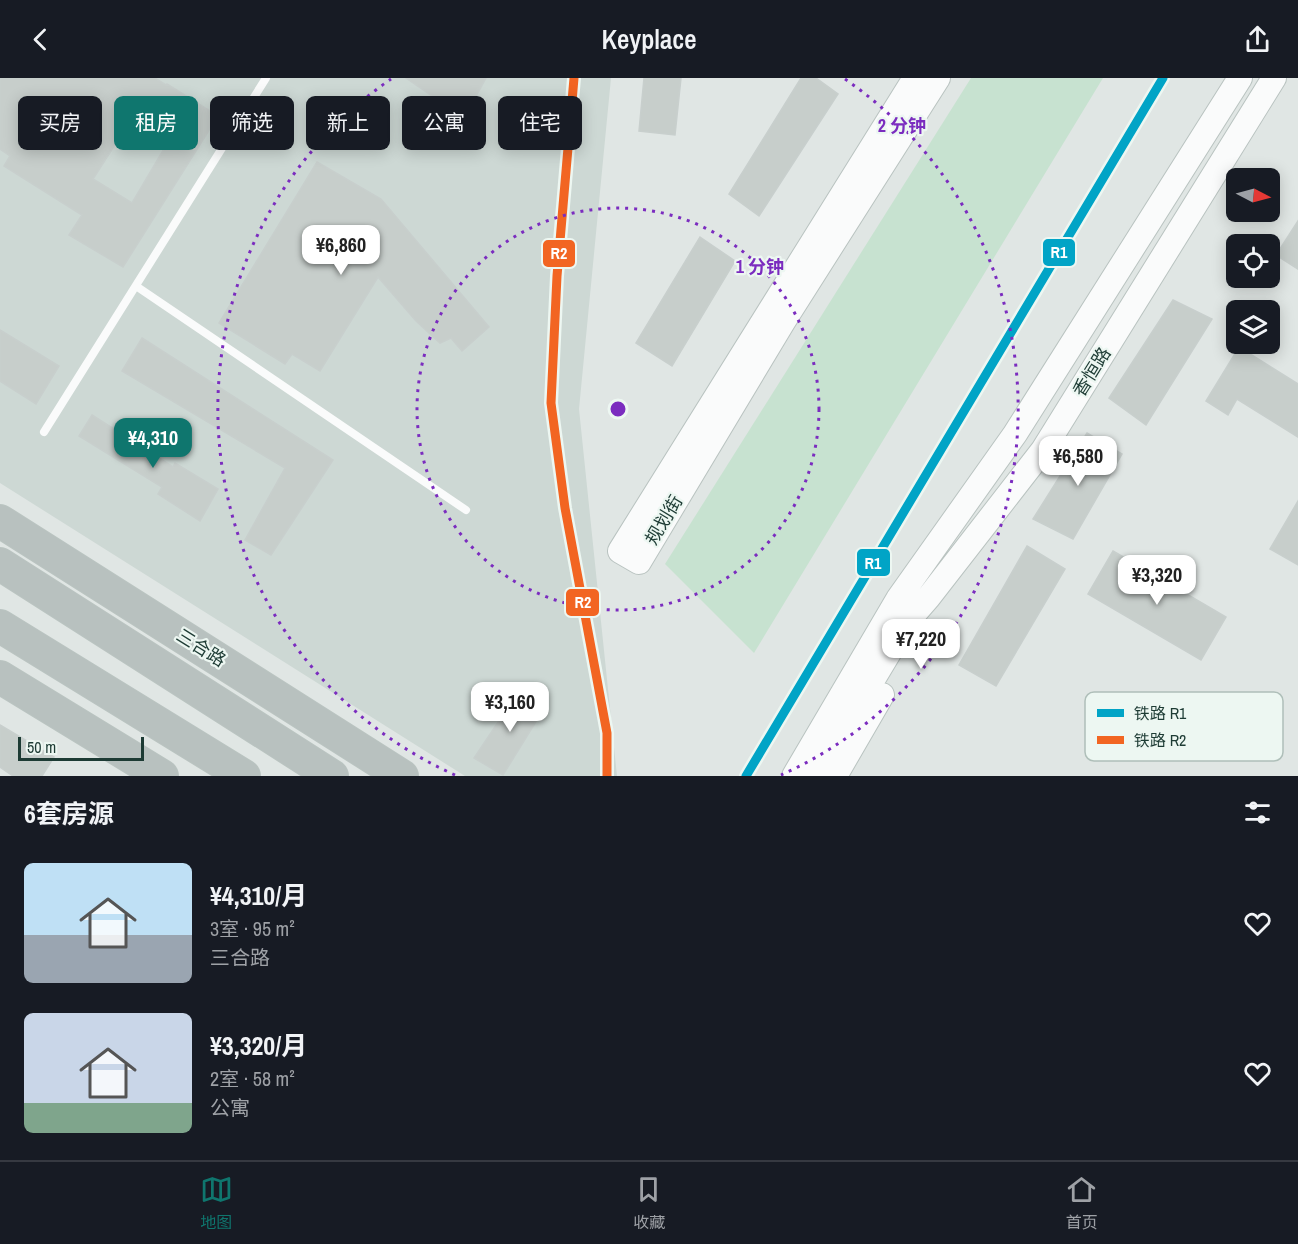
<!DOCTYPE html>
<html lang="zh">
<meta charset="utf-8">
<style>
body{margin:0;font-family:"Archivo Narrow","Noto Sans SC",sans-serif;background:#20242c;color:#f1f3f6;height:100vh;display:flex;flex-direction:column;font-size:22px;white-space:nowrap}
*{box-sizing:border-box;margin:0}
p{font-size:20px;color:#9ea1a6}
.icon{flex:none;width:33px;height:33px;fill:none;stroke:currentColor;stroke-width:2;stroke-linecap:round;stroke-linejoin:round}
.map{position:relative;height:698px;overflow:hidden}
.panel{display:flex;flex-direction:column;background:#171b24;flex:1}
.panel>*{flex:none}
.hud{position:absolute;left:18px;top:18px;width:600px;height:54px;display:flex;gap:12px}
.needle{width:39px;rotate:96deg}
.tools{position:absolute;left:1226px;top:90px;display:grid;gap:12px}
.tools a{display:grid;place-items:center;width:54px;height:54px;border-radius:9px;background:#171b24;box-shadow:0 3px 15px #0003;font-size:30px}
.scale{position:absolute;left:18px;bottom:15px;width:126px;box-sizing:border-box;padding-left:6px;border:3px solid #1d3b34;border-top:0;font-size:16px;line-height:21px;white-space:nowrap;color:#1d3b34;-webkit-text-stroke:4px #edf7f2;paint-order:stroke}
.price{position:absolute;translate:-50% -51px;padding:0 14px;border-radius:12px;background:#fff;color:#222;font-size:20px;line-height:39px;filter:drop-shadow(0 2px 3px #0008)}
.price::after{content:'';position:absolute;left:50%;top:36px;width:18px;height:14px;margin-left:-9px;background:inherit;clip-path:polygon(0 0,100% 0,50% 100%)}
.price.active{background:#0f766e;color:#fff}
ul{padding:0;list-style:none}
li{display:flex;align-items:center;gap:18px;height:150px;padding:0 24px}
li span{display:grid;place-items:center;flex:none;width:168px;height:120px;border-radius:9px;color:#555}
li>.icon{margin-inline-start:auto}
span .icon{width:72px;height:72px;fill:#fffc;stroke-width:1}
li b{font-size:26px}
h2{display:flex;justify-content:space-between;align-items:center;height:72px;padding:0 24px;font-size:26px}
.tag{padding:0 21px;border-radius:9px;background:#171b24;box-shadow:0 3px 15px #0003;font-size:21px;line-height:54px}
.tag.active{background:#0f766e;color:#fff}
header{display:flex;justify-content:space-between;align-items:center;height:78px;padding:0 24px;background:#171b24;font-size:27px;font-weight:600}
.tab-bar{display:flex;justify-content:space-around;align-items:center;height:84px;border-top:2px solid #363941;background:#171b24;font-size:16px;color:#9ea1a6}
.tab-bar a{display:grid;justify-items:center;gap:3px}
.tab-bar .active{color:#0f766e}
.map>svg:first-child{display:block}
.built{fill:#cdd8d4}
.green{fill:#c7e2d0}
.building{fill:#c7cecb;stroke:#c8cfcd;stroke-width:1.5;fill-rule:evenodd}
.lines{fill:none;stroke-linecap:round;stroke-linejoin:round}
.secondary-casing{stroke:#b9c3c0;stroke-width:26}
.highway-casing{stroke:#bac4c1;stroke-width:34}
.lane{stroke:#fafbfb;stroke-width:8}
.secondary{stroke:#fafbfb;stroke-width:24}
.highway{stroke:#b8c1bf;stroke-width:32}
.rail-1-casing{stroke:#edf7f2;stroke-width:14}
.rail-2-casing{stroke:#edf7f2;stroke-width:14}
.rail-1{stroke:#01a4c6;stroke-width:9}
.rail-2{stroke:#f26522;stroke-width:9}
.ring{fill:none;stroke:#7b2cbf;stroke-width:3;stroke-dasharray:3 6}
.labels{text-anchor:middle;stroke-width:4.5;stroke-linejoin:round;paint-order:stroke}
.street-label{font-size:18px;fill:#1d3b34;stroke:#edf7f2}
.key{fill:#edf7f2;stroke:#afbfb9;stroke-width:1.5}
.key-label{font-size:16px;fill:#1d3b34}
.centre{fill:#7b2cbf;stroke:#edf7f2;stroke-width:3}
.ring-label{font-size:18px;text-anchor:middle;font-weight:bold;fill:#7b2cbf;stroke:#edf7f2;stroke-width:4.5;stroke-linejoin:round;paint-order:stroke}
.line-badge{stroke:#edf7f2;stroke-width:2}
.badge-label{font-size:16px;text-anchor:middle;font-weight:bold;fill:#fff}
</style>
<header><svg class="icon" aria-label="back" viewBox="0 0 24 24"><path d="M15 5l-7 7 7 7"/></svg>Keyplace<svg class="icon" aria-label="share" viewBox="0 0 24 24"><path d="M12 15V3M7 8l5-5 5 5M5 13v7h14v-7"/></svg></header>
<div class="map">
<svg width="1298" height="698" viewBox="0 0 1298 698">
<rect width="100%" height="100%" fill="#e0e6e4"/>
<path class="built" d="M0,0H611L579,331L617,698H465L0,405Z"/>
<path class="green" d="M971,0H1103L754,575L665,486Z"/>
<path class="building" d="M0,0H155L166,7L167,6L218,38L123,189L69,157L82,137L4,88L10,78L0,71ZM134,37L171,59L132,125L93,101Z
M406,0H486L464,40Z
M644,0H681L675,57L639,53Z
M801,0H816L838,16L759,138L729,116Z
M317,84L381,121L489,249L462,273L451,260L440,265L416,243L378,199L320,293L292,276L285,286L219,245Z
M1298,143V191L1276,177Z
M700,159L735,183L672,288L636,265Z
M1173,222L1212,241L1146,347L1109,320Z
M0,252L59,288L36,326L0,303Z
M142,260L333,382L271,477L245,462L285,390L122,293Z
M1239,269L1298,306V359L1237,321L1228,337L1206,323Z
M92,337L173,389L175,385L218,411L200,443L158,416L162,409L79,358Z
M1087,355L1122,376L1073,461L1033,441Z
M1298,423V487L1270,471Z
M1027,468L1065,491L996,608L959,587Z
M1113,473L1226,539L1201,582L1088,516Z
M519,613L545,629L503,697L474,680Z
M0,647L54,679L42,698H13L0,689Z"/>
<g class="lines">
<defs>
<path id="secondary" d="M915,0L620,473L639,484L783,244L938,0
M794,698L898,521L1015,356L1240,0
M815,698L908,543L928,520L1043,372L1274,0
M835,698L882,617"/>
<path id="highway" d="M0,443L402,698
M0,486L332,698
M0,548L244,698
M0,599L162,698"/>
</defs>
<use href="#secondary" class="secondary-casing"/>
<use href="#highway" class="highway-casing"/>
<path class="lane" d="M136,208L466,432
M44,354L266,0"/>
<use href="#secondary" class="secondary"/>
<use href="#highway" class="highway"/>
<defs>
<path id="rail-1" d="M746,698L1163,0"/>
<path id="rail-2" d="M574,0L557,198L551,325L565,430L607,655V698"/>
</defs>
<use href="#rail-1" class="rail-1-casing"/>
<use href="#rail-2" class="rail-2-casing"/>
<use href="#rail-1" class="rail-1"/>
<use href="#rail-2" class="rail-2"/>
</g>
<g class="ring">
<circle cx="618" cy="331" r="201"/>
<path d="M455 697A401 401 0 0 1 391 1M845 1A401 401 0 0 1 781 697"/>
</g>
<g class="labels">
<g class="street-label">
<text transform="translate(1092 294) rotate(-58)" y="6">香恒路</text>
<text transform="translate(664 442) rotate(-59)" y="6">规划街</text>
<text transform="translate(201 570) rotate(32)" y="6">三合路</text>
</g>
</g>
<rect x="1085" y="614" width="198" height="69" rx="9" class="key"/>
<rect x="1097" y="631" width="27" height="8" fill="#01a4c6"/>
<rect x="1097" y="658" width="27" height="8" fill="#f26522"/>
<g class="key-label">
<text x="1134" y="641">铁路 R1</text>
<text x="1134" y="668">铁路 R2</text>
</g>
<circle cx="618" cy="331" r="9" class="centre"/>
<g class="ring-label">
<text x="902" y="54">2 分钟</text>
<text x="760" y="195">1 分钟</text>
</g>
<g class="line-badge">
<rect x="1042" y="160" width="34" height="29" rx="6" fill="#01a4c6"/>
<rect x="542" y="161" width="34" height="29" rx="6" fill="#f26522"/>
<rect x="856" y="470" width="35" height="29" rx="6" fill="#01a4c6"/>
<rect x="565" y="510" width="35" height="29" rx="6" fill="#f26522"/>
</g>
<g class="badge-label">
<text x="1059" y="180">R1</text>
<text x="559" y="181">R2</text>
<text x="873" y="491">R1</text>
<text x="583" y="530">R2</text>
</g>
</svg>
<div class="tools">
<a><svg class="needle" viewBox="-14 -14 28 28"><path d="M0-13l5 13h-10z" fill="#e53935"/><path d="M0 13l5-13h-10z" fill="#9ea1a6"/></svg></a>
<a><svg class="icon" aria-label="locate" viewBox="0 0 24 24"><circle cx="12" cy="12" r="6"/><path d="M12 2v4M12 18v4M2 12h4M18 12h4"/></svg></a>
<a><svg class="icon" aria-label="layers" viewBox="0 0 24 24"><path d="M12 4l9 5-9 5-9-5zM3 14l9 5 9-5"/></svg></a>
</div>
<div class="scale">50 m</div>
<b class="price" style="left:341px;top:198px">¥6,860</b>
<b class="price active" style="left:153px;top:391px">¥4,310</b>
<b class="price" style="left:1078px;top:409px">¥6,580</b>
<b class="price" style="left:1157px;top:528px">¥3,320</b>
<b class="price" style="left:921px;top:592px">¥7,220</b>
<b class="price" style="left:510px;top:655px">¥3,160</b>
<div class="hud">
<a class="tag">买房</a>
<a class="tag active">租房</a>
<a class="tag">筛选</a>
<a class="tag">新上</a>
<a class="tag">公寓</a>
<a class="tag">住宅</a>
</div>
</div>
<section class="panel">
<h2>6套房源<svg class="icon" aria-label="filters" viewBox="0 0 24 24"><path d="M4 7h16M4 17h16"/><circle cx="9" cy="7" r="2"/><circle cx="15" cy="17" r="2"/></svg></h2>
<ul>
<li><span style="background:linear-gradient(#bfe0f5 60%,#9aa5b1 0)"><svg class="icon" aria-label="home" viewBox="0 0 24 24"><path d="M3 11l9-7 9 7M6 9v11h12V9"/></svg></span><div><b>¥4,310/月</b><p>3室 · 95 m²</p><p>三合路</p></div><svg class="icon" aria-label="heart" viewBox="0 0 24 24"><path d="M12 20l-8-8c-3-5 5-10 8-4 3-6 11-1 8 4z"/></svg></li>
<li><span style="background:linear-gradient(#c9d6e8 75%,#7fa58c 0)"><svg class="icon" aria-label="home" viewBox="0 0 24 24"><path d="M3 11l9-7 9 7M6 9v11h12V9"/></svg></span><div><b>¥3,320/月</b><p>2室 · 58 m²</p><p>公寓</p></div><svg class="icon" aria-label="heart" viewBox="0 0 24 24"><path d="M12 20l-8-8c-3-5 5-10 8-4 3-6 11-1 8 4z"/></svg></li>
</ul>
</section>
<nav class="tab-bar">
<a class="active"><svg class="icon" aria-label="map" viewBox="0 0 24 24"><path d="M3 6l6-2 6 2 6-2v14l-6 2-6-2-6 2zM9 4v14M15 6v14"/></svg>地图</a>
<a><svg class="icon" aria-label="saved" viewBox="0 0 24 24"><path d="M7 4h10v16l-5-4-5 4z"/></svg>收藏</a>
<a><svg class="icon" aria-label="home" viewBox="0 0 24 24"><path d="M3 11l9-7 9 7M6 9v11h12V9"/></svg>首页</a>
</nav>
